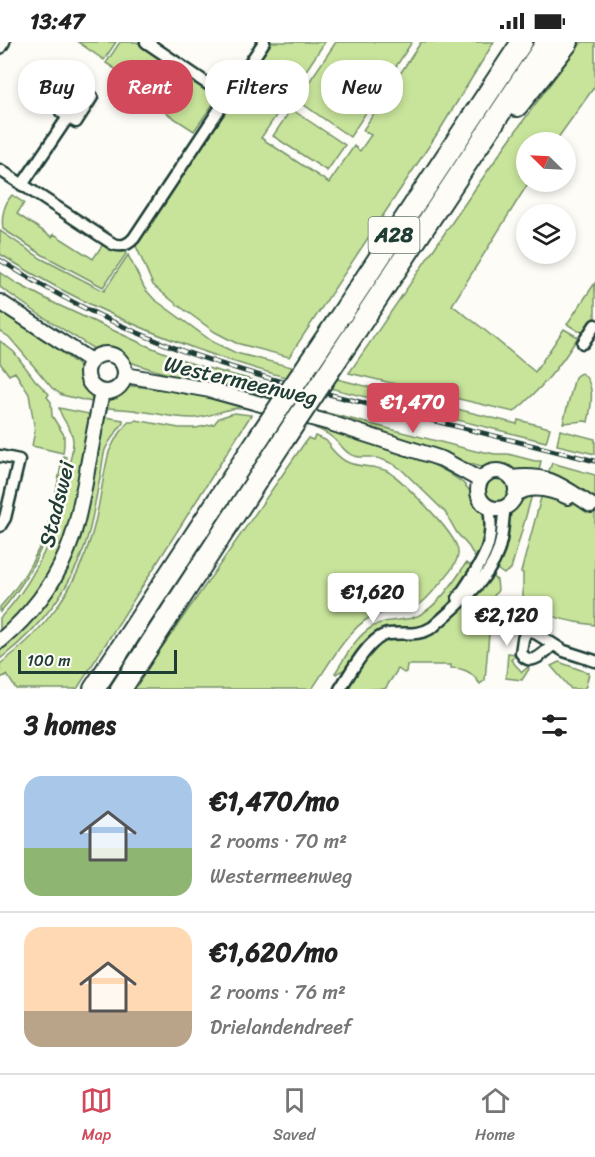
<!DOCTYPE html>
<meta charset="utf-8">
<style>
body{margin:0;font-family:Sriracha,sans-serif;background:#f6f6f6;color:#222;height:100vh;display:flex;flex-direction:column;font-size:22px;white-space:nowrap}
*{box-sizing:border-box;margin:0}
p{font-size:20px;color:#767676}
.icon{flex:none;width:33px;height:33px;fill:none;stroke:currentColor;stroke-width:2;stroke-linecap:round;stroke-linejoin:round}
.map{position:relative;height:647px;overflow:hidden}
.panel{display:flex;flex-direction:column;background:#fff;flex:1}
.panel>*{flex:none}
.hud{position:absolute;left:18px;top:18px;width:560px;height:54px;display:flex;gap:12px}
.needle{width:39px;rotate:294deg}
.fabs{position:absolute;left:516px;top:90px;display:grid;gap:12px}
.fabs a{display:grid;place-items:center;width:60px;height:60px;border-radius:50%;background:#fff;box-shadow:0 3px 9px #0003;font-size:30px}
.scale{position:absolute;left:18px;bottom:15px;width:159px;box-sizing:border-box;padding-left:6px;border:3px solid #1f3d34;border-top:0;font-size:16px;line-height:21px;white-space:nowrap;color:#1f3d34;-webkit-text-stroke:4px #fdfcf7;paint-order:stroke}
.price{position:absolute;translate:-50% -51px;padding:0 14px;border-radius:6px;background:#fff;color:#222;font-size:20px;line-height:39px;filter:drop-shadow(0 2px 3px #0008)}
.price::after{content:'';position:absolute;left:50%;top:36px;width:18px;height:14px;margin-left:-9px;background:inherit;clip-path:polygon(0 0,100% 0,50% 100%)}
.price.current{background:#d1495b;color:#fff}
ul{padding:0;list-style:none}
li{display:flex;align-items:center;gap:18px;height:150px;padding:0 24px}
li+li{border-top:2px solid #e0e0e0}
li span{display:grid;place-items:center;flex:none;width:168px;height:120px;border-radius:18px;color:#555}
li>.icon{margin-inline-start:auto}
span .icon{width:72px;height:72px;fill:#fffc;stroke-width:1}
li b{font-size:26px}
h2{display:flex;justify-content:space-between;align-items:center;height:72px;padding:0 24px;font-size:26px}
.chip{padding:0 21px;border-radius:24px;background:#fff;box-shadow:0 3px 9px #0003;font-size:21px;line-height:54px}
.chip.current{background:#d1495b;color:#fff}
.status{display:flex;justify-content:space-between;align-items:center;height:42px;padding:0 30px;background:#fff;direction:ltr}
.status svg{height:16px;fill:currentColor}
.tab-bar{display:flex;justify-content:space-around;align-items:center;height:84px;border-top:2px solid #e0e0e0;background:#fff;font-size:16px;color:#767676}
.tab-bar a{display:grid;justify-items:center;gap:3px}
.tab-bar .current{color:#d1495b}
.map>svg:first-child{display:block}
.green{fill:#c8e49b;stroke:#749068;stroke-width:1.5}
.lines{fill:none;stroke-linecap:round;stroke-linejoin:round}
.minor-casing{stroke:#1f3d34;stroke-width:15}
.tertiary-casing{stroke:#1f3d34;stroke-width:18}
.motorway-casing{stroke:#1f3d34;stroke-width:24}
.minor{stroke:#fdfcf7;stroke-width:10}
.tertiary{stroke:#fdfcf7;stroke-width:14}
.motorway{stroke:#fdfcf7;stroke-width:20}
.rail-casing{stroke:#1f3d34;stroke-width:5}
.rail{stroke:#fdfcf7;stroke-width:3;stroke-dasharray:9;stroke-linecap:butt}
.motorway-bridge-casing{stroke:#1f3d34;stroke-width:24;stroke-linecap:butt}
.motorway-bridge{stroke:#fdfcf7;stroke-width:20}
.labels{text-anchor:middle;stroke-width:5;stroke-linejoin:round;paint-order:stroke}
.shield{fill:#fdfcf7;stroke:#62766e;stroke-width:1.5}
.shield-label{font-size:21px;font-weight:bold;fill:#1f3d34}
.street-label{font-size:22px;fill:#1f3d34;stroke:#fdfcf7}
</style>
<div class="status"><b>13:47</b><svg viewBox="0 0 49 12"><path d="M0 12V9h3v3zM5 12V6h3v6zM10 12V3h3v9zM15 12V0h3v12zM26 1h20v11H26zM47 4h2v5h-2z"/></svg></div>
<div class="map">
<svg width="595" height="647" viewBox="0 0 595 647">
<rect width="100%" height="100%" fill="#fdfcf7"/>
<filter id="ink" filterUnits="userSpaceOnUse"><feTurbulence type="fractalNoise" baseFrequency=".0167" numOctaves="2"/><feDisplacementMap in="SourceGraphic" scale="12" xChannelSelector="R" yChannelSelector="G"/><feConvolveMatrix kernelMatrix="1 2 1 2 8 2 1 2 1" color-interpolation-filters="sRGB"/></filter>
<g filter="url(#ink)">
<path class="green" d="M78,0H116L104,18Z
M120,0H137L212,49L210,52L214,58L213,62L194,89L146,58L150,50L106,21Z
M271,0H325L261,96L329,141L354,104L360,109L371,93L363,88L421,0H494L441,86L289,315L236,301L215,290L175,261L153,243L136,204L137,201Z
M336,0H412L350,95L297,58Z
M528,0H540L321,333L517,382L518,378L550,386L546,400L314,342L262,422L238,441L304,340C195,312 95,272 0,212V189L42,217L104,249L128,213L145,247L154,257L213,300L236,311L311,330Z
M582,0H595V44L555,100H526V140H529L452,263L481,285L535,330L564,287L578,295C559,326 541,347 514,370L349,331C426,220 499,107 582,0Z
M291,67L345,103L327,129L273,94Z
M12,153L24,161L17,172L52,195L54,192L93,217L103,202L114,209H125L126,212L103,245L43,213L3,187C1,175 4,162 12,153Z
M0,230L16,241L56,262L145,303L196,323L271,343L265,353C221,345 175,336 133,321C128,319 128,316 124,312C115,303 104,303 94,307L40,273L0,245Z
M595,241V277L586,290L578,289L567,282Z
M0,266L20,278L78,323L84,341L91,351L92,360L62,353L52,346L21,309L9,295L0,289Z
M0,299L14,310L35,338L49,352L47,355L51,360L52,374L64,393V403L63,411L32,404L35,389L29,352L15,330L9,333L0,321Z
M582,331C595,341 592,362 588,380L585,379L563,381L575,335L579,332Z
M132,344L204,352L254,367C231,362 216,374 195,376C176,377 158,371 139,369C129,367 118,367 107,366C109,354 121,346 132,344Z
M59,366L89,372L86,402L73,475L62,510L35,556L0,593V576C38,537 58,485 68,431C69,421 73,410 73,399C73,386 61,378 59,366Z
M324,370L479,410L480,409L495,412H508L535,419H541L538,432L514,429L502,424L480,425L432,409L322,374Z
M234,371L251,373L77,647H16L7,633L0,636V622C44,590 77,545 92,492C100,465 102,437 109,410L115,398L128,380H133L136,378L179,386H196L214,382L219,376Z
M105,375L123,378V381C117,390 109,398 105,408C103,415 102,423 101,431C97,449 94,468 90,486C77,539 43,584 0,617V606L12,597L43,562L95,418Z
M316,384L422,417L447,430L463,441L470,449L483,471L487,483L485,499L477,517L474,514L469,505L457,491L445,470L401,427C392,421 382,416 371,415C364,415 358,416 352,413C345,410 343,405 338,401C331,393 324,389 315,386Z
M560,388L595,397V412L557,403Z
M315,394L325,398L330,402V405C335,411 340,417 347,420C359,426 374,423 387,429C399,435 408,447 418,456C428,466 458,497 458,510C459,521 444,537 437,545C430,552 424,562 413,566C399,570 383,568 369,576C348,587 326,627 312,647H133L308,396L313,398Z
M63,414L66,415C56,473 41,525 0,570V565C25,538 45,501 53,465C57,448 59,431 63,414Z
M552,421L595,433V459L547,434Z
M485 447a12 12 0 1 1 24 0a12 12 0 1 1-24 0Z
M542,452L559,454L595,471V583C564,579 548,576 523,555V531L521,530Z
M532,453L511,527L506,530L504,532L494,525L507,475L514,465L516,466L522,458Z
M466,521L474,525C464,542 439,580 418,585C404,589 391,583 377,590C362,598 359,615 348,626C344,629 340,628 336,632L335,631C345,616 355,595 372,585C384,577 399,579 412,576C434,570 455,539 466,521Z
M489,533L497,538L498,548L492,557L485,638L480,642C472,630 464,626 451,626V623H407L406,630L404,631L398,627L385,647H347C356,633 370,606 385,599C392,596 400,597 408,597C420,598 429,594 438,587Z
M516,561L535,576L531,582L526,576L514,586L517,591H510L511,567Z
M508,611L516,612L511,618L522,630L528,625L529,627L522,638L506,636Z
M559,620L589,631L586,644L583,647H571L551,624Z"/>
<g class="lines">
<defs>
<path id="minor" d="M146,0L227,55
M0,6L4,0
M77,45L92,55L76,80L61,70Z
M0,128L113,202C122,205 128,203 134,196L264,0
M22,143L68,75
M583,301L595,283
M0,414L19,418L5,476L0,484
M458,556C479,524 496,506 489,466
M553,603C543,611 531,626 521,611L523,597L526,590L532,589L564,609L595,619
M340,647C350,632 369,595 388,592C405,590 417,595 433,585C459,561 495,535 501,498C503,487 503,476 505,465"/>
<path id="tertiary" d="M0,260L91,319
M87 331a19 19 0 1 1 38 0a19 19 0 1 1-38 0Z
M125,333L210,348L330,381L442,417L480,438
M478 448a19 19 0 1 1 38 0a19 19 0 1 1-38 0Z
M512,436C548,431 562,444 591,463
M516,452C532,442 551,447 568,455
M0,599C28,575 52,546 66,512C76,489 80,465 85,441C90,410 96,380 102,350"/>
<path id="motorway" d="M517,64L568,0
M336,281L522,0
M357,287L547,0
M94,647L262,391
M121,647L284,397"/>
</defs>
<use href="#minor" class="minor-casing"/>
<use href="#tertiary" class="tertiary-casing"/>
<use href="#motorway" class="motorway-casing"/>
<use href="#minor" class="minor"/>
<use href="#tertiary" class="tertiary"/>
<use href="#motorway" class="motorway"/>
<defs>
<path id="rail" d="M0,218C58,255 119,285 183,309C247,332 313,348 379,365C451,383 523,401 595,419"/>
</defs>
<use href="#rail" class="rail-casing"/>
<use href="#rail" class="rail"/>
<defs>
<path id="motorway-bridge" d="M262,391L336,281
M284,397L357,287"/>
</defs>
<use href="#motorway-bridge" class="motorway-bridge-casing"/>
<use href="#motorway-bridge" class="motorway-bridge"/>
</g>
</g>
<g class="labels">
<rect class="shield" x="368.5" y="175" width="51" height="36" rx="4.5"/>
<g class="shield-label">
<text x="394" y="200">A28</text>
</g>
<g class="street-label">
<text transform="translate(241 338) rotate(13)" y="8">Westermeenweg</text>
<text transform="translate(56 462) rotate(-76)" y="8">Stadswei</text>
</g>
</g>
</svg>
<div class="fabs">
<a><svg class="needle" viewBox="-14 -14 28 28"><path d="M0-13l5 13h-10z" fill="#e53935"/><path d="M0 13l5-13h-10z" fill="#767676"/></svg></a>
<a><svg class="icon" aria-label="layers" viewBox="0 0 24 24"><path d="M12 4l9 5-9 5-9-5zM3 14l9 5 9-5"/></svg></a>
</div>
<div class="scale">100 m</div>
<b class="price current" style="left:413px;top:392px">€1,470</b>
<b class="price" style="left:373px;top:582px">€1,620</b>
<b class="price" style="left:507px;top:605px">€2,120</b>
<div class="hud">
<a class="chip">Buy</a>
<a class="chip current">Rent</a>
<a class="chip">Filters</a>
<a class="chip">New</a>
</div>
</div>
<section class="panel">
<h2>3 homes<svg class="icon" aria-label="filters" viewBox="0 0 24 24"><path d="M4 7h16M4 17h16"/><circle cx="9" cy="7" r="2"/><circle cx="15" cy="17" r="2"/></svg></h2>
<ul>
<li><span style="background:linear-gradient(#a9c7e8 60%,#8fb573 0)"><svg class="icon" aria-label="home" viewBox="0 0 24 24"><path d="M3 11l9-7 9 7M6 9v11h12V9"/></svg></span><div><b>€1,470/mo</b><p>2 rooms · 70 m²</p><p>Westermeenweg</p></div></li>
<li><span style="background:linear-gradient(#ffd9b3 70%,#b9a48a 0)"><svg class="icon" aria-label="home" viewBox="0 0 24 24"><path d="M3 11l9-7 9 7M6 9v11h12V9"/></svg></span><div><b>€1,620/mo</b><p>2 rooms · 76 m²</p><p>Drielandendreef</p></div></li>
</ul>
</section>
<nav class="tab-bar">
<a class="current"><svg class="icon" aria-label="map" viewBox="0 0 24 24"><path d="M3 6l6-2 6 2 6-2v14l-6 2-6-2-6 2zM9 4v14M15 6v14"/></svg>Map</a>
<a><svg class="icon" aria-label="saved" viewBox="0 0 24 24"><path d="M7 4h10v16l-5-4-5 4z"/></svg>Saved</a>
<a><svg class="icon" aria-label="home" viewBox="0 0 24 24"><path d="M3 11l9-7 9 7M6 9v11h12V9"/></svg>Home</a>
</nav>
